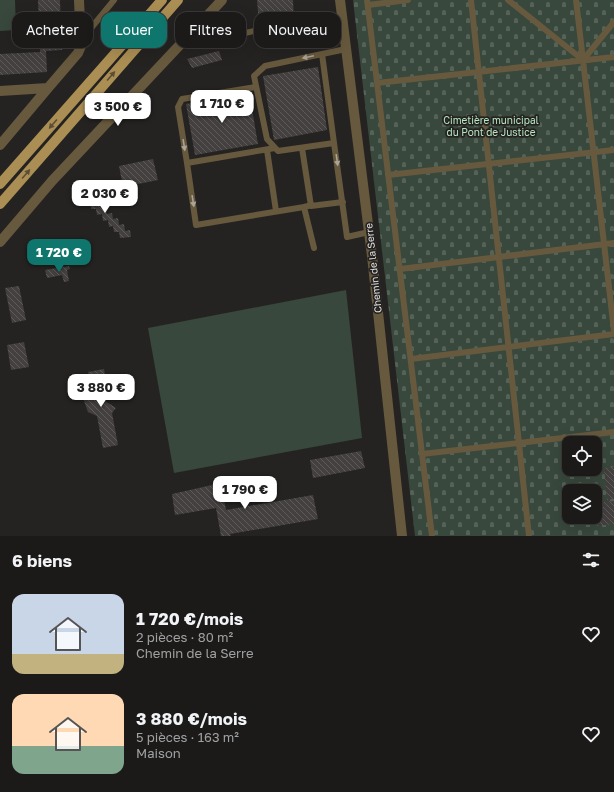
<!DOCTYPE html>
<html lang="fr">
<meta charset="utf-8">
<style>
body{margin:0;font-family:"Golos Text",sans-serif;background:#252322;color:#f1f3f6;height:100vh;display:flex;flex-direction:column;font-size:15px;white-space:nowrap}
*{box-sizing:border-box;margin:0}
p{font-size:13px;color:#a0a1a2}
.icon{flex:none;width:22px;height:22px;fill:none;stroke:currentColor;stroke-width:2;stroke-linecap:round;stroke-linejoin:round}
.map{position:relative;height:536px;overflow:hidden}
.side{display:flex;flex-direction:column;background:#1c1a19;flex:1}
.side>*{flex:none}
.hud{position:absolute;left:12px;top:12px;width:400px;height:36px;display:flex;gap:8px}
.tools{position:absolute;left:562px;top:436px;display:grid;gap:8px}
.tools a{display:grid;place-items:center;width:40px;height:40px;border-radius:8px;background:#1c1a19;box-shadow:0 4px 16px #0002,0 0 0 1px #3a3838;font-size:20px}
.price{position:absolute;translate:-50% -34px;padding:0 9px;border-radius:8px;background:#fff;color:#222;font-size:13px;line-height:26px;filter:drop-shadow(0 1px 2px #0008)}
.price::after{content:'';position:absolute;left:50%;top:24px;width:12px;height:9px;margin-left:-6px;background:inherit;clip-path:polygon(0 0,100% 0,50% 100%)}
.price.on{background:#0f766e;color:#fff}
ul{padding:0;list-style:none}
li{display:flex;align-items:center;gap:12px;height:100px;padding:0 12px}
li span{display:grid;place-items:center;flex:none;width:112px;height:80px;border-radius:12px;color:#555}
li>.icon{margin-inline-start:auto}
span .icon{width:48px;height:48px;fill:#fffc;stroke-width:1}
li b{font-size:17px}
h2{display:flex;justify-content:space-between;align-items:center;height:48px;padding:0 12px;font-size:17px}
.pill{padding:0 14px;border-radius:12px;background:#1c1a19;box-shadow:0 4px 16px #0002,0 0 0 1px #3a3838;font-size:14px;line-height:36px}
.pill.on{background:#0f766e;color:#fff}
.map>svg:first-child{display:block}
.green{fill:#38483c}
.cemetery{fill:url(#cemetery-stones);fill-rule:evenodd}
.building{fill:url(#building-back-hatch)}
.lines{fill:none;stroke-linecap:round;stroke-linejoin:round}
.lane{stroke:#67593d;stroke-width:6}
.street{stroke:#67593d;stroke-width:10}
.primary{stroke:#ab8e53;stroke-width:10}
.oneway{fill:#aba497}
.oneway2{fill:#5b4e35}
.labels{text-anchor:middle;stroke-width:3.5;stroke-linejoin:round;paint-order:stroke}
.park-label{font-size:10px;fill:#b6e5c0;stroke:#252321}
.street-label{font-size:10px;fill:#e3e1e0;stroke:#252321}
</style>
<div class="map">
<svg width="614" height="536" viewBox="0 0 614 536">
<defs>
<pattern id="cemetery-stones" width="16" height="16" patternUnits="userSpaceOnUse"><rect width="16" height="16" fill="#38483c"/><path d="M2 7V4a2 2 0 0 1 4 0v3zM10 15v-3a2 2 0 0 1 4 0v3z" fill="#556258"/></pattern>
<pattern id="building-back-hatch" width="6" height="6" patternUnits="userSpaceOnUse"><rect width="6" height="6" fill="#43403f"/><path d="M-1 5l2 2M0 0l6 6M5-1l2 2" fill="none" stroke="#5e5b5a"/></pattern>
</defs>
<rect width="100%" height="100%" fill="#252321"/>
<path class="green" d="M0,0H15L16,30L0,31Z
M346,290L362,438L174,473L148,328Z"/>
<path class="cemetery" d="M353,0H614V536H415ZM569,443H595V469H569ZM569,491H595V517H569Z"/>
<path class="building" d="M38,0H60L62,50L46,51L47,72L0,75V54L40,52Z
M257,0H293L294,21L259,23Z
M219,51L222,60L192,68L187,59Z
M318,67L327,130L274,140L263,76Z
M249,92L258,144L195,155L186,104Z
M153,159L158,180L123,187L119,166Z
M88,190L90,196H94L95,202L100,201L101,208L106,207L107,214L112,213L113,219L118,218L119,225L124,224L125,231L130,230L131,237L120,238L119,232H114L113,226L109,227L108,220L103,221L102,214L97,215L96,209H91L90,203L85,204L84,197L79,198L78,192Z
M69,266L70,269L67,270L69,281L64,282L62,275L47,278L45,270Z
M19,286L26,320L12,323L5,288Z
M24,342L29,367L11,370L7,345Z
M104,369L107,385L109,387L104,395L105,401L116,408L112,413L118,445L103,448L97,416L88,412L83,398H86L91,387L88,372Z
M361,451L365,468L313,478L310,460Z
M614,467V499L607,500L604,468Z
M221,483L226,510L313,495L318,519L230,534L231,536H221L216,508L175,515L172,494Z
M614,501V524L597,526L595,503Z"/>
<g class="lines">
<path class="lane" d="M367,0L432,536
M471,0L529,536
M508,0L583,60L576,0
M368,5L408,0
M614,22L583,60L614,331
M80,33H87L114,0
M183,43L220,39L258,30
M346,49L265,66L254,76L267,139L278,151L334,143L347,237L369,232
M322,54L334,143
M377,83L614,57
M256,87L182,99L178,107L187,163L275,148
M302,148L311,206L343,202
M267,150L276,211
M187,163L196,225L304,207
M388,175L614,150
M308,206L304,207L314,248
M400,269L614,243
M411,359L614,334
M422,454L614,432"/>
<path class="street" d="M340,0L372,256L402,536
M0,91L48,88L78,53L81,46L79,0
M0,145L48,88
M0,242L52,181L222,0"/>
<path class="primary" d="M0,184L162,0
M0,204L178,0"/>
</g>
<defs><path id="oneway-solid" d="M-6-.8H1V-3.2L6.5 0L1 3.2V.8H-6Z"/></defs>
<g class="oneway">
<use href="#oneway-solid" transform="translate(308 57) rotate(168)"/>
<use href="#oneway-solid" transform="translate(184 145) rotate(81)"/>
<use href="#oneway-solid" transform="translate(337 160) rotate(82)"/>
<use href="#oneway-solid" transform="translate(193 201) rotate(81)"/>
</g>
<g class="oneway2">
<use href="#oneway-solid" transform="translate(111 76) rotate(-49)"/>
<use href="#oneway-solid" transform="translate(53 124) rotate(131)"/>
<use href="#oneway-solid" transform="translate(26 174) rotate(-49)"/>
</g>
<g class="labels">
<g class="park-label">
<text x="491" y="124">Cimetière municipal<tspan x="491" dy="12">du Pont de Justice</tspan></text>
</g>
<g class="street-label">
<text transform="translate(373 268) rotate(-96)" y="4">Chemin de la Serre</text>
</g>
</g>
</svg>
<div class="tools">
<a><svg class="icon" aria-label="locate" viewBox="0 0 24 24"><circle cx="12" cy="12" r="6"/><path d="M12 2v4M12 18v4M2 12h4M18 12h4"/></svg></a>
<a><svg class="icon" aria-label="layers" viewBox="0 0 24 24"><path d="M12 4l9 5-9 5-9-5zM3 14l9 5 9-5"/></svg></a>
</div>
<b class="price" style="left:222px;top:124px">1 710 €</b>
<b class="price" style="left:118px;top:127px">3 500 €</b>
<b class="price" style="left:105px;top:214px">2 030 €</b>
<b class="price on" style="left:59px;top:273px">1 720 €</b>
<b class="price" style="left:101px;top:408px">3 880 €</b>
<b class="price" style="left:245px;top:510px">1 790 €</b>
<div class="hud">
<a class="pill">Acheter</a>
<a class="pill on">Louer</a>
<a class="pill">Filtres</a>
<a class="pill">Nouveau</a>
</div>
</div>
<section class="side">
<h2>6 biens<svg class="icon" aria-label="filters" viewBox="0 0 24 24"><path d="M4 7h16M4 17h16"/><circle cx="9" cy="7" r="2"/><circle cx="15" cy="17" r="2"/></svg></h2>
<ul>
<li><span style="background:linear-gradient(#c9d6e8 75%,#c2b280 0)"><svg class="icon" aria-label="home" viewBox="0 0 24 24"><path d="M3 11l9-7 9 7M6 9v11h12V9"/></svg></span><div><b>1 720 €/mois</b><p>2 pièces · 80 m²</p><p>Chemin de la Serre</p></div><svg class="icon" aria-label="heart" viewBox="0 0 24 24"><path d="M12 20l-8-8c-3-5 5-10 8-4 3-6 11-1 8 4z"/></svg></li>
<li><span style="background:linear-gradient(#ffd9b3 65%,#7fa58c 0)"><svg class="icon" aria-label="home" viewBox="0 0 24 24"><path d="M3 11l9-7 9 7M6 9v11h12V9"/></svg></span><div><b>3 880 €/mois</b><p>5 pièces · 163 m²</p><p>Maison</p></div><svg class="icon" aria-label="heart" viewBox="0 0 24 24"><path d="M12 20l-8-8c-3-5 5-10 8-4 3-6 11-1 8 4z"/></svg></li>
</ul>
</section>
